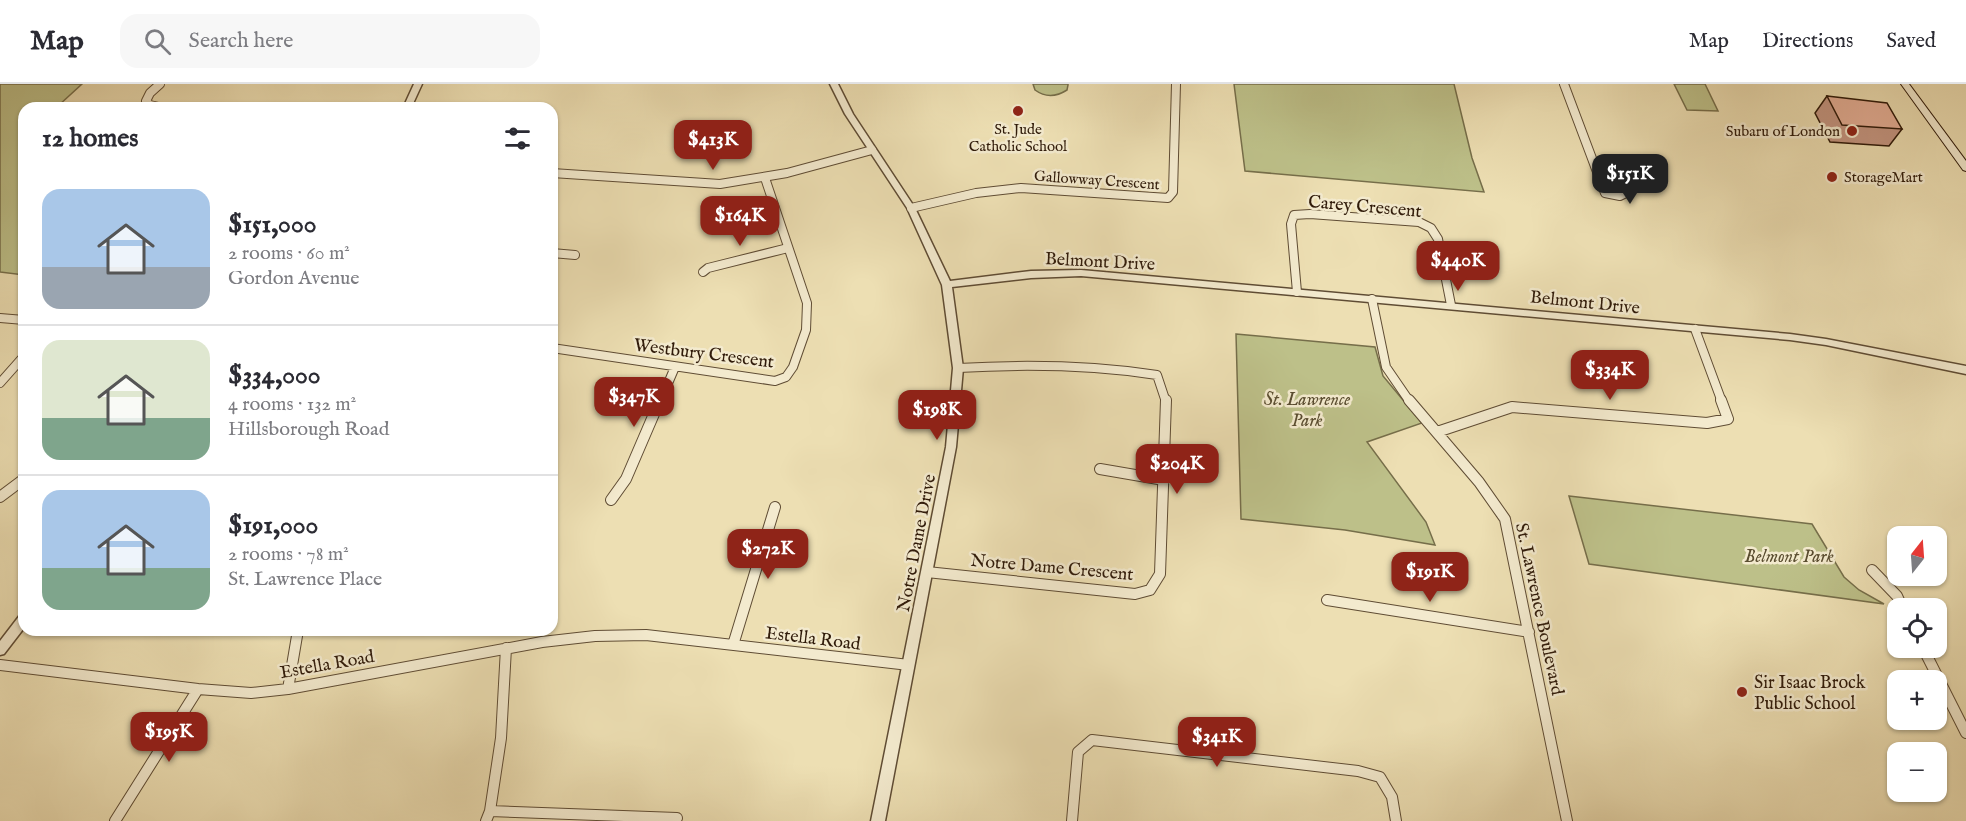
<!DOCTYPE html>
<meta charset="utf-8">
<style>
body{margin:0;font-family:"IM FELL English",serif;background:#f7f7f7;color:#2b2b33;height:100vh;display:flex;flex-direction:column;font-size:22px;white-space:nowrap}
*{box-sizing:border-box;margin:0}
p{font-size:20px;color:#7c7c81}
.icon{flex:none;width:33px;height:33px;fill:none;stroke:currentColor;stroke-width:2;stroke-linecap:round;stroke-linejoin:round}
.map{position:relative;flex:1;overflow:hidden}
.side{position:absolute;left:18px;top:18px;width:540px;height:534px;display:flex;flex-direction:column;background:#fff;border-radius:18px;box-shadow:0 2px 4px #0004}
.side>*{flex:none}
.needle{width:39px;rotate:17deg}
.tools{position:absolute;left:1887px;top:442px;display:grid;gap:12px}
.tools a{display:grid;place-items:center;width:60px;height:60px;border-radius:12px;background:#fff;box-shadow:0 2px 4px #0004;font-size:30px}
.price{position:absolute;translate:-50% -51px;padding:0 14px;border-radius:12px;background:#8f2418;color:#fff;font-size:20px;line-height:39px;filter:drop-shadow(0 2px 3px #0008)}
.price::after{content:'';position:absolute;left:50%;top:36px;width:18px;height:14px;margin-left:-9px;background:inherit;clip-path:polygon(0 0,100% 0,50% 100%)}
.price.selected{background:#222;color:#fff}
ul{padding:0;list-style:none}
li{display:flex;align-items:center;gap:18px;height:150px;padding:0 24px}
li+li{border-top:2px solid #e1e1e2}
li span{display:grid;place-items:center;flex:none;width:168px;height:120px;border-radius:18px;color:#555}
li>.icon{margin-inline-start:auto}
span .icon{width:72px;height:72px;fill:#fffc;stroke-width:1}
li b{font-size:26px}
h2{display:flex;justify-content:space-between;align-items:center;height:72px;padding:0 24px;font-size:26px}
header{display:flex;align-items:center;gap:36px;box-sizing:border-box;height:84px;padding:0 30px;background:#fff;border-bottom:2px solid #e1e1e2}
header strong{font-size:28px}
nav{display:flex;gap:33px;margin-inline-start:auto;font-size:21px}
.search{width:420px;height:54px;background:#f7f7f7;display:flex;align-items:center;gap:15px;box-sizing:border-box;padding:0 21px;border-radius:18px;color:#7c7c81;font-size:22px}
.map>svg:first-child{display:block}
.green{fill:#bdc089;stroke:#766e4a;stroke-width:1.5}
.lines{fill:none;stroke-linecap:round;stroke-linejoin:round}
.minor-far1-casing{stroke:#5f4c34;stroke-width:10}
.minor-casing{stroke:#5f4c34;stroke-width:12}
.tertiary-casing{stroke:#5f4c34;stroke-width:3}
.secondary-casing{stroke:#301b0a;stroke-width:2}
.minor-far1{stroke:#f3eace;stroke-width:8}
.minor{stroke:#f3eace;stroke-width:10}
.tertiary{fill:#f3eace;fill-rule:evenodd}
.secondary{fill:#f3eace;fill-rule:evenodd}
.wall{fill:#c49682;stroke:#301b0a;stroke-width:1.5}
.building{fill:#e4af97;stroke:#301b0a;stroke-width:1.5}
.poi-dot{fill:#8f2418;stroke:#f3eace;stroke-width:2}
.labels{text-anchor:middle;stroke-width:5;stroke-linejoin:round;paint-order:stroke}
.far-poi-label{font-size:15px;fill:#301b0a;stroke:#f3eace}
.far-street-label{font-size:15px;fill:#301b0a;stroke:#f3eace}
.street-label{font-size:18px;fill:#301b0a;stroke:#f3eace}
.park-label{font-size:18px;font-style:italic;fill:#5a4d30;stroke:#f3eace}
.poi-label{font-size:18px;fill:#301b0a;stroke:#f3eace;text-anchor:start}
</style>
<header>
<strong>Map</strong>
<div class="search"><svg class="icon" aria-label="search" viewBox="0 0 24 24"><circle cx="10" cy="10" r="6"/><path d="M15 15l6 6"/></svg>Search here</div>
<nav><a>Map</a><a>Directions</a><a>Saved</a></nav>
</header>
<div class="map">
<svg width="1966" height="737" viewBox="0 0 1966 737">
<rect width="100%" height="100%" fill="#eddfb3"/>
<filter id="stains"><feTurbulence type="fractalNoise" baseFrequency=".00333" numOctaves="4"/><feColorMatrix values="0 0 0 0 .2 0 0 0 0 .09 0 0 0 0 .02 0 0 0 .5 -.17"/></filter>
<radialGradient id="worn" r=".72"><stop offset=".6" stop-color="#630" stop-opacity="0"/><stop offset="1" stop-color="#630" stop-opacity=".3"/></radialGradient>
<path class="green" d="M0,0H82L58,22L122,24H24V191L0,188Z
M1033,0H1068V1L1067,6C1056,13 1046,14 1035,6Z
M1234,0H1454L1472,74L1484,108L1245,87Z
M1674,0H1705L1718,27L1687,26Z
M1236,250L1375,263L1383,292L1422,339L1367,358L1426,438L1435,461L1345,446L1241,435Z
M1569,412L1812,440L1844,493L1859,506L1884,520L1589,480Z"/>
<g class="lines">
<defs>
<path id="minor-far1" d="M160,0L150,9L146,17L150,21L163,24
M1564,0L1605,109L1620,112L1626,109L1623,102L1598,89
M552,89L720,100L787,89L872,66
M911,124L976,109L1021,104L1168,114L1173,108L1176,0
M552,169L575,171
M703,188L708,184L788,164
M1297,208L1291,140L1294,131L1310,130L1419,138L1431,144L1438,155L1451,221
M1372,215L1386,283L1410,318
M0,234L24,236
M1695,245L1722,318
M552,264L775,297L786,293L793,283L806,246L807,219L765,94
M958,284C1025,280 1091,281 1157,291L1166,318
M0,299L24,272
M660,318L675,283"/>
<path id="minor" d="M1409,316L1479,398L1505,435L1567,737
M1437,348L1512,323L1707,339L1728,335L1721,316
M1100,385L1164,396
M0,413L24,395
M611,416L626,395L660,316
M1872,486L1897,512L1903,525
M927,488L1135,510L1150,506L1160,490L1166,316
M1327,516L1529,548
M733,561L775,423
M1923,564L1966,649
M0,581L198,605L251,609L288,605L542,558L595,552L646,551L909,581
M288,605L298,546
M490,727L677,734
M115,737L198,605
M486,737L490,727L501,654L506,564
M1072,737L1078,668L1092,656L1358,687L1380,693L1392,713L1396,737"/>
<path id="tertiary" d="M414,0H422L411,24H403Z
M830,0H838L853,30L915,124L950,197L1031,187L1081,186L1790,250L1826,255L1966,282V290L1826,261L1790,256L1081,192L1031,194L952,203L963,284L956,363L885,737H871L946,363L953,284L942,201L907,124L845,30Z
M24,530V544L4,570L0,571V557L20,531Z"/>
<path id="secondary" d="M1901,0H1909L1966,77V87L1963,86Z"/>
</defs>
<use href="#minor-far1" class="minor-far1-casing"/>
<use href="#minor" class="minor-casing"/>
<use href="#tertiary" class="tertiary-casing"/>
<use href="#secondary" class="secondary-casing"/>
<use href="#minor-far1" class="minor-far1"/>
<use href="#minor" class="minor"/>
<use href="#tertiary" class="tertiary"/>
<use href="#secondary" class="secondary"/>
</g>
<path class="wall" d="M1827,12L1902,45L1889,62L1830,58L1815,29Z"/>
<path class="building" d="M1827,12L1887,19L1902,45L1842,41Z"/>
<g class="poi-dot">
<circle cx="1018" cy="27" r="6"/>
<circle cx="1852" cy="47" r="6"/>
<circle cx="1832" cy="93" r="6"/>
<circle cx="1742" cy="608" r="6"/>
</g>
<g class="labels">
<g class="far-poi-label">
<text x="1018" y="50">St. Jude<tspan x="1018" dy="17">Catholic School</tspan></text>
<text x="1840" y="52" text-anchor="end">Subaru of London</text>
<text x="1844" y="98" text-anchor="start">StorageMart</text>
</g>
<g class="far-street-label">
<text transform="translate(1097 96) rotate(4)" y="5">Gallowway Crescent</text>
</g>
<g class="street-label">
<text transform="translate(1365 122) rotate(5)" y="6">Carey Crescent</text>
<text transform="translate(1100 177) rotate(3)" y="6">Belmont Drive</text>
<text transform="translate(1585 218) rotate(6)" y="6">Belmont Drive</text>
<text transform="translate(704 269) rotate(7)" y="6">Westbury Crescent</text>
<text transform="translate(916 459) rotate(-79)" y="6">Notre Dame Drive</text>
<text transform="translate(1052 483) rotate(5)" y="6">Notre Dame Crescent</text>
<text transform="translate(1540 525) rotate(78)" y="6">St. Lawrence Boulevard</text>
<text transform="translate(813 554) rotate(7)" y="6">Estella Road</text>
<text transform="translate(327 580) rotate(-10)" y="6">Estella Road</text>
</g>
<g class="park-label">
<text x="1307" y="321">St. Lawrence<tspan x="1307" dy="21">Park</tspan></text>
<text x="1789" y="478">Belmont Park</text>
</g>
<g class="poi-label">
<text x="1754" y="604">Sir Isaac Brock<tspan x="1754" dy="21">Public School</tspan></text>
</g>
</g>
<rect width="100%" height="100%" filter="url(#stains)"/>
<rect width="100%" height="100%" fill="url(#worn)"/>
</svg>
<div class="tools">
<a><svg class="needle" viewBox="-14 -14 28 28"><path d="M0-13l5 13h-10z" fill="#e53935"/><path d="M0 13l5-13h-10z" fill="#7c7c81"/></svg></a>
<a><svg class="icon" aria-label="locate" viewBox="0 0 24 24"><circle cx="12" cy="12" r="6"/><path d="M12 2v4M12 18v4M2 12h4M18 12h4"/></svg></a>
<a>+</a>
<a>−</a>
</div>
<b class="price" style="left:713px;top:87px">$413K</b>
<b class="price selected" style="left:1630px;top:121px">$151K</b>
<b class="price" style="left:740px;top:163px">$164K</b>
<b class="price" style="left:1458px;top:208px">$440K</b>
<b class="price" style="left:1610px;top:317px">$334K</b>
<b class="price" style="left:634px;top:344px">$347K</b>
<b class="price" style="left:937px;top:357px">$198K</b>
<b class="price" style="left:1177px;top:411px">$204K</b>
<b class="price" style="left:768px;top:496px">$272K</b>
<b class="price" style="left:1430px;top:519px">$191K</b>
<b class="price" style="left:169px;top:679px">$195K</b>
<b class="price" style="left:1217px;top:684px">$341K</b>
<section class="side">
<h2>12 homes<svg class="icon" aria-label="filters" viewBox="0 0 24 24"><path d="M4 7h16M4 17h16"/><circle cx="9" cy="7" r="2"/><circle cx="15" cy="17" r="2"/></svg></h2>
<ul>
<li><span style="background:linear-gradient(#a9c7e8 65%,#9aa5b1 0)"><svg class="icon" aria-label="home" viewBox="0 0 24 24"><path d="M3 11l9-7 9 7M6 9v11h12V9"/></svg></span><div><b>$151,000</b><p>2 rooms · 60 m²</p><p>Gordon Avenue</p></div></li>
<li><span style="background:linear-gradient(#dfe7d0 65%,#7fa58c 0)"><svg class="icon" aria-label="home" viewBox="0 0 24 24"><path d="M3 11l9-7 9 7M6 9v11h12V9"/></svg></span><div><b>$334,000</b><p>4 rooms · 132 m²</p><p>Hillsborough Road</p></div></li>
<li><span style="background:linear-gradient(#a9c7e8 65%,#7fa58c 0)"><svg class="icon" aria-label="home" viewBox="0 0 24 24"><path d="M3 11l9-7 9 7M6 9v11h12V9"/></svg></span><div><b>$191,000</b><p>2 rooms · 78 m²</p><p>St. Lawrence Place</p></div></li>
</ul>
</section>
</div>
